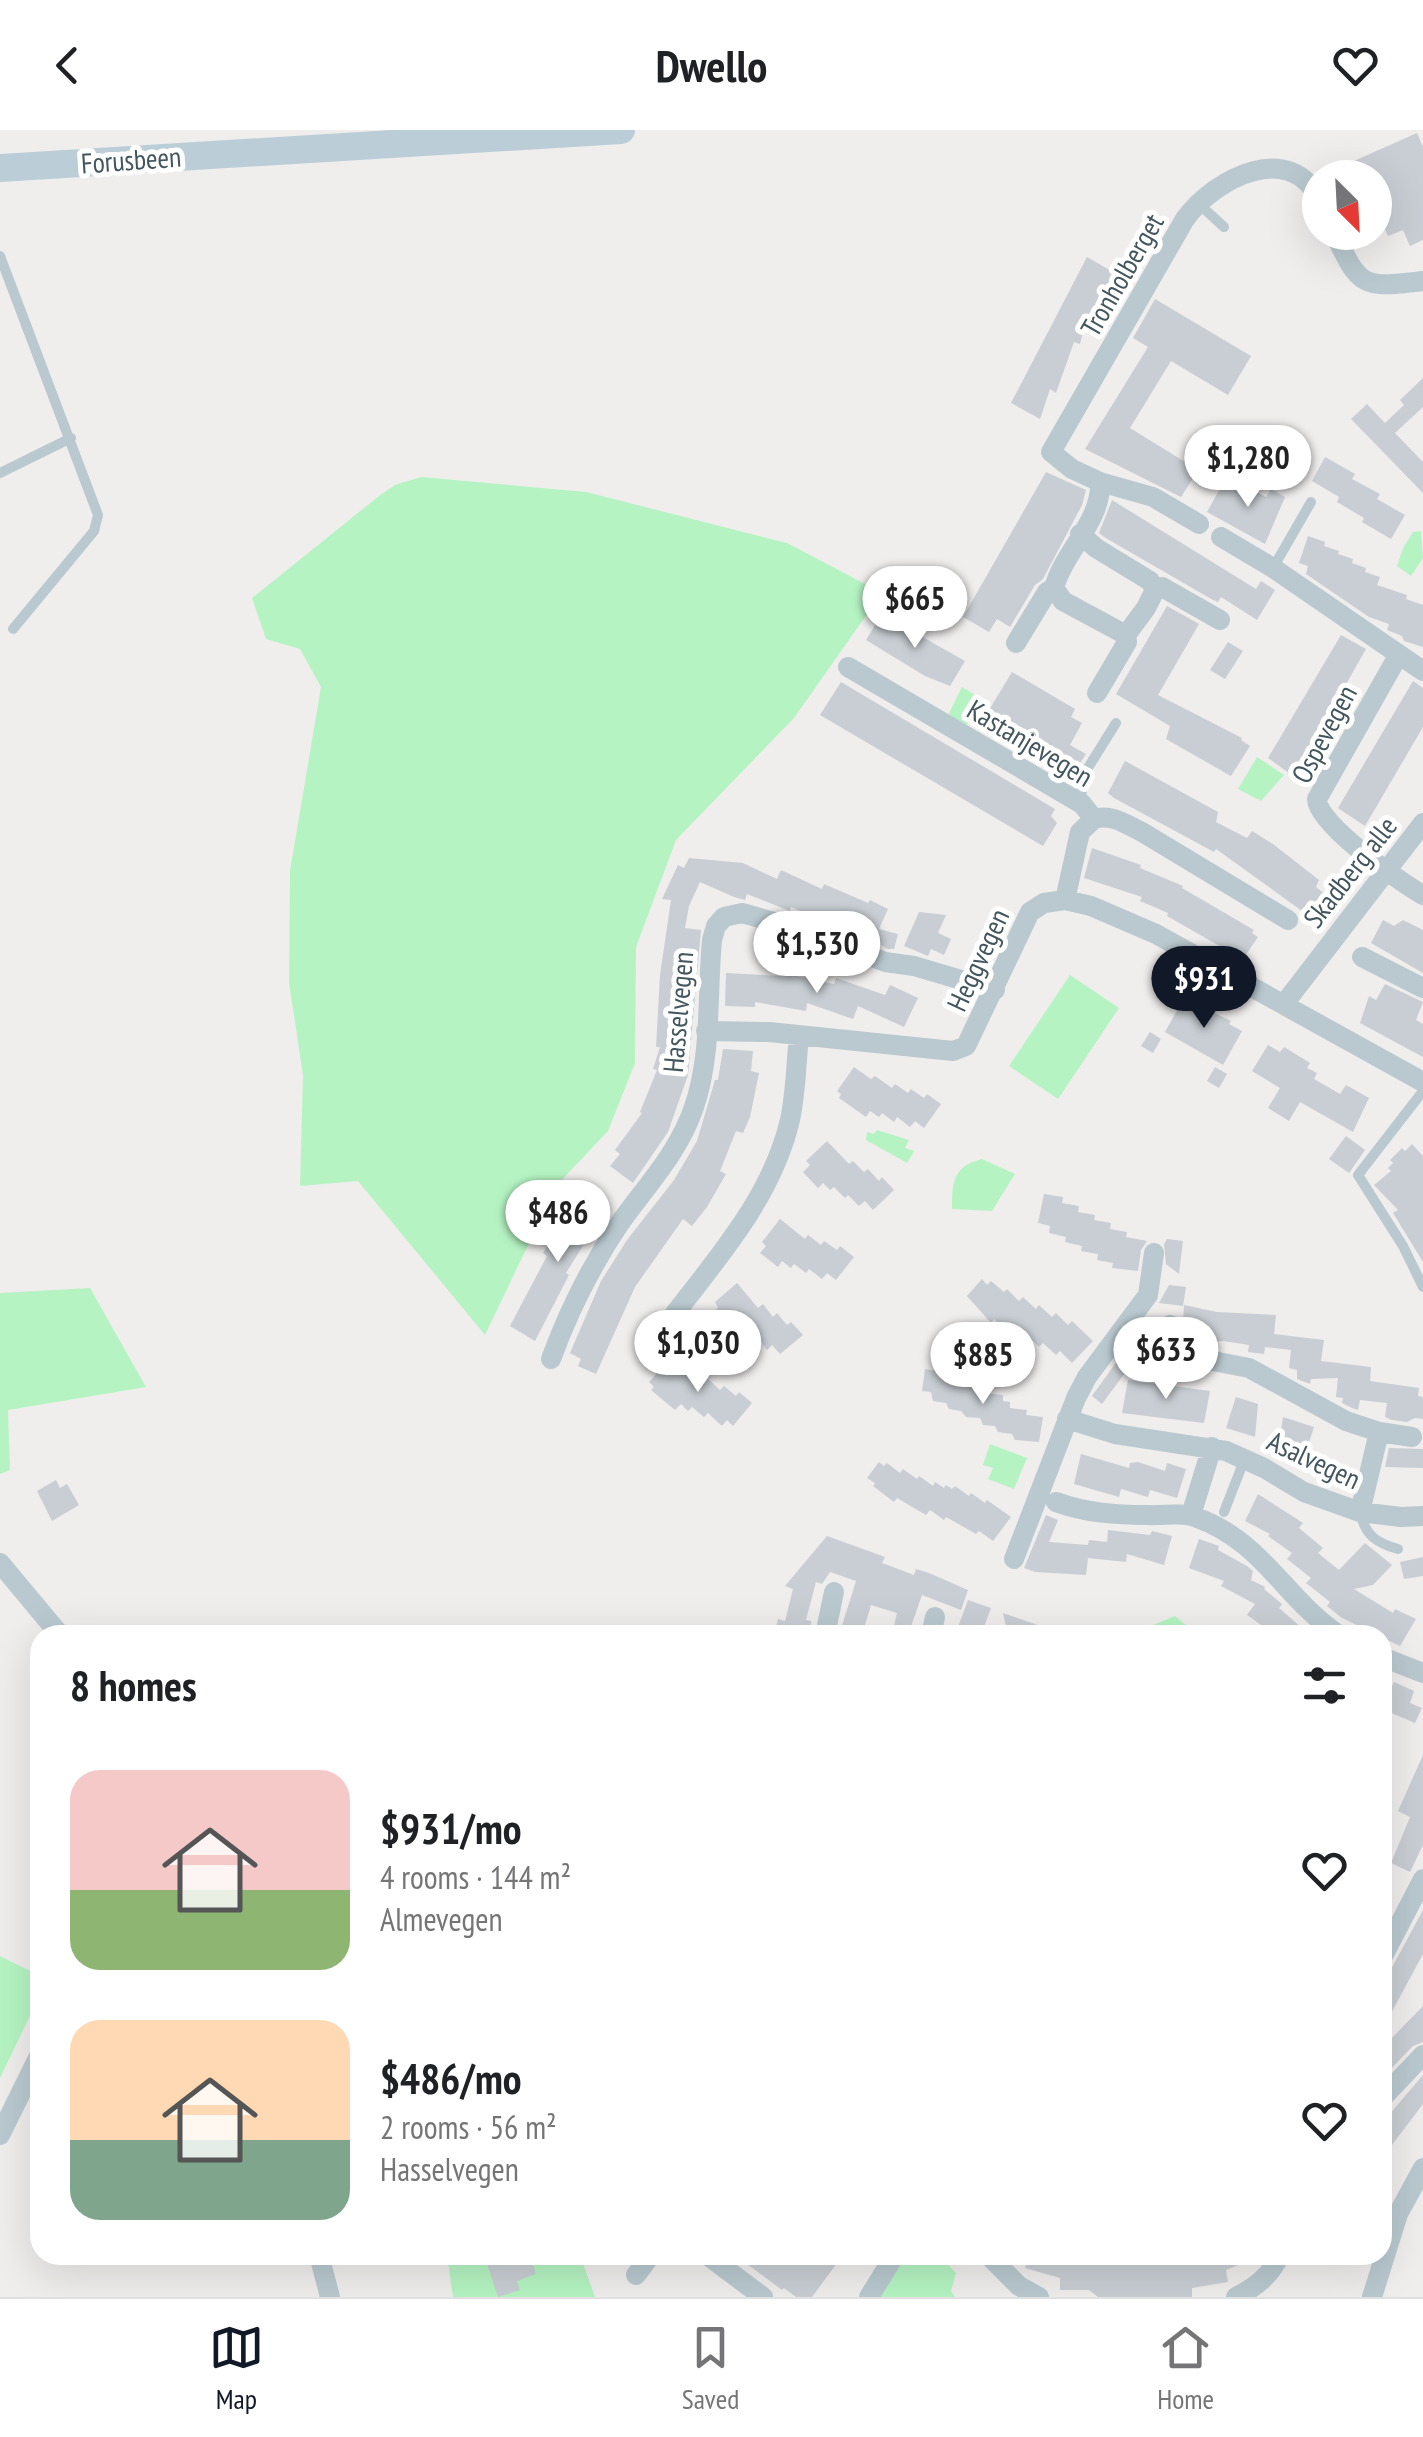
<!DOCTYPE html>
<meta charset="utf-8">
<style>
body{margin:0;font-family:"PT Sans Narrow",sans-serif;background:#f6f6f6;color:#202124;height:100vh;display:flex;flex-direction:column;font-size:38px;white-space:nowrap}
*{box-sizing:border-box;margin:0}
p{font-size:32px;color:#757577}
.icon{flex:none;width:55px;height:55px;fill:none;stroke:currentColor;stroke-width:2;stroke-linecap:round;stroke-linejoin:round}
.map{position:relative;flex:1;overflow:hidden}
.panel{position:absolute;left:30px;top:1495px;width:1362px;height:640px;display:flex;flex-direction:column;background:#fff;border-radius:30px;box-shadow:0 10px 40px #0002}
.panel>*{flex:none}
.needle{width:65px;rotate:156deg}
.controls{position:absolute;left:1302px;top:30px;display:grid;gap:20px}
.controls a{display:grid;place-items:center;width:90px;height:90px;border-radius:50%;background:#fff;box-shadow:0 10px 40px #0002;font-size:50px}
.price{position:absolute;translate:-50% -85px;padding:0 22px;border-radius:35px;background:#fff;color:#222;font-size:32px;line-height:65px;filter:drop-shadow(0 2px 5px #0008)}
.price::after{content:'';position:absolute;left:50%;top:60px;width:30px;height:22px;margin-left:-15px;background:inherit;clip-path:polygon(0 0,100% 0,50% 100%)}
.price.selected{background:#111827;color:#fff}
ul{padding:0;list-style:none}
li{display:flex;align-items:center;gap:30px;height:250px;padding:0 40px}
li span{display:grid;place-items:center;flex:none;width:280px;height:200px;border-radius:30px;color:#555}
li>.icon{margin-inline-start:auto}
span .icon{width:120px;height:120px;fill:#fffc;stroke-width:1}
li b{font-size:42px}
h2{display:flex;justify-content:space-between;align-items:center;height:120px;padding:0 40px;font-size:42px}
header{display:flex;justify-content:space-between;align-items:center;height:130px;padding:0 40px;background:#fff;font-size:45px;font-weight:800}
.tabs{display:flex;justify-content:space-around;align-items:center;height:140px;border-top:2px solid #e0e0e0;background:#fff;font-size:28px;color:#757577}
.tabs a{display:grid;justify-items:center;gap:5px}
.tabs .selected{color:#111827}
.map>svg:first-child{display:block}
.green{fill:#b5f4c2}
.building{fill:#c8ced3}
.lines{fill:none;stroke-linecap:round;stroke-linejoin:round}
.lane{stroke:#b9c9cf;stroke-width:10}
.street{stroke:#b9c9cf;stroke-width:20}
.secondary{stroke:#bbcdd7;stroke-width:28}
.labels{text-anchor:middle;stroke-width:10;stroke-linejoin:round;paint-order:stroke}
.street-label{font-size:28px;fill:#43555d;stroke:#fff}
</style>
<header><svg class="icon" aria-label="back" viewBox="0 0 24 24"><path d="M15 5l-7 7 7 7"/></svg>Dwello<svg class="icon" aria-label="heart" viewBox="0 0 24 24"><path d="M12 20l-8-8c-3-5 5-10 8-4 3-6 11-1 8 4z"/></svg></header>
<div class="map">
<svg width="1423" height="2167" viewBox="0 0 1423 2167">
<rect width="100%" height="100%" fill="#f0eded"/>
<path class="green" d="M421,347L586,362L787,413L882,463L794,588L676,710L636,817L635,933L608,1001L557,1055L485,1205L358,1051L300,1056L303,945L289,853L290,741L321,557L300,519L266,509L252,468L379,366L395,355Z
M1421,401L1423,428L1411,446L1397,436L1403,418L1413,402Z
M962,557L985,571L966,596L950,587L949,583Z
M1257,627L1284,645L1261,671L1238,659Z
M1070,845L1119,878L1058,969L1009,936Z
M877,1000L909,1010L905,1018L914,1021L907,1033L866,1010L867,1002L874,1004Z
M982,1029L1015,1044L992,1081L952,1079C952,1052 953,1036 982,1029Z
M90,1158L146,1257L8,1280L10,1340L0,1344V1163Z
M990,1314L1027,1328L1014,1359L988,1349L993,1338L983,1335Z
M1175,1486L1198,1505H1150L1153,1495Z
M0,1826L40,1846V1865L0,1948Z
M447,2125H580L595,2167H453Z
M907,2125H939L956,2143L951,2161L955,2167H880Z"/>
<path class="building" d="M1417,3L1423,17V110L1410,116L1403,100L1388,106L1375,78V48H1361L1354,31Z
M1087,127L1113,142L1106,166L1100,162L1091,191L1086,189L1080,214L1074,212L1056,263L1050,259L1040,289L1011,273Z
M1155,169L1251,226L1228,265L1171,231L1130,298L1198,340L1181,367L1085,319L1148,217L1133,208Z
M1423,248V277L1395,303L1423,332V363L1351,289L1367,274L1385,293L1404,275L1400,270Z
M1325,327L1355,344L1352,349L1380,364L1377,369L1405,385L1391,409L1362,392L1364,388L1337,372L1339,367L1312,351Z
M1046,342L1086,360L1082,375L1043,449L1035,455L1010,497L997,489L989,502L963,487Z
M1238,352L1266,367L1271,359L1285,367L1265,414L1207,382L1222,355L1233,361Z
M1112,370L1256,459L1261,451L1275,460L1257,490L1221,467L1218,472L1213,470L1104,407L1099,403Z
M1308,406L1325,412L1324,416L1339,421L1338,424L1353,429L1352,433L1366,438L1365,442L1380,447L1377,455L1407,465L1406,469L1423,475V517L1404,511L1402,506L1387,500L1389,494L1369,487L1306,444L1308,436L1299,433Z
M1167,476L1199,494L1158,565L1242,608L1241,610L1250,616L1231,646L1166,609L1170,596L1116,564Z
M882,484L965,531L950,556L925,546L866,510Z
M1341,505L1366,519L1307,623L1289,643L1268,628Z
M1228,512L1243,521L1225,549L1210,540Z
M1012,542L1075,579L1071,587L1082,593L1070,615L1086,624L1075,641L986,585Z
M1413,551L1423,558V597L1365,696L1338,678Z
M841,552L1055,679L1051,686L1057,693L1043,716L820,585Z
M1125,631L1218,682L1216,692L1247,708L1252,701L1273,714L1319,750L1316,757L1326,765L1309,786L1216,719L1214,722L1114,668L1108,663Z
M1092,718L1141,735L1140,738L1183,756L1182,758L1254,800L1252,803L1258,807L1245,826L1240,823L1237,826L1167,786L1168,783L1140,771L1142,767L1084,748Z
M689,728L743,733L777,749L781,740L822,759L824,754L868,773L870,770L888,779L879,799L898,804L894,819H888L852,799L851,802L791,777L790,781L747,764L745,770L734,767L700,752L689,776L685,798L701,800L688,945L668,1002L633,1053L610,1036L620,1024L615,1020L642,983L640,982L657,940L653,939L660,917H656L660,845L671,770L662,769L678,735L684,738Z
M919,782L946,785L938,803L951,809L944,825L931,819L928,826L904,816Z
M1383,790L1394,796L1403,790L1423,800V843L1371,813Z
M726,843L781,846L782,843L834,854L836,848L885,865L890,855L918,868L904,897L858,876L853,889L807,873L806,881L755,872V877L725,876Z
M1385,854L1423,872L1416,890L1423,894V927L1360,893L1369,866L1376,870Z
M1184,868L1231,891L1229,894L1242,901L1223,935L1165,902Z
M1150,902L1161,909L1153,923L1141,916Z
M1268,915L1280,922L1284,917L1310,933L1307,938L1317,943L1314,949L1340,964L1346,955L1369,968L1353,1002L1300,972L1289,991L1268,978L1280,958L1252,941Z
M723,919L753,921L751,941L759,943L750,987L743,1003L736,1001L720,1041L726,1044L707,1077L692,1096L683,1089L635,1157L596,1244L578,1236L581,1229L570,1223L601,1151L627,1110L674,1050L697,1011L715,950H718Z
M854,937L871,949L875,946L892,958L895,954L908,963L911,959L924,968L927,964L941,974L924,998L915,991L910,997L897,987L894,992L882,983L879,987L870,981L866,987L839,968L841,964L837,961Z
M1215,937L1227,944L1219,958L1207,951Z
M1346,1006L1365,1020L1349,1043L1329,1029Z
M827,1011L849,1034L853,1031L864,1042L868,1039L879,1051L882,1047L894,1060L873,1080L865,1071L859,1076L848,1065L845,1068L834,1057L830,1060L823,1053L818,1058L803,1042L810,1035L806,1031Z
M1412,1014L1423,1026V1132L1393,1083L1398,1080L1374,1055L1391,1041L1388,1038L1393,1033L1390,1030L1402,1018L1405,1021Z
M582,1061L607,1077L566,1143L569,1145L535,1211L510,1196L547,1126L543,1123Z
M1044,1064L1063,1067L1062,1073L1079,1076L1078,1082L1095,1085L1094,1090L1111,1093L1110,1099L1127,1102L1126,1107L1147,1111L1141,1120L1138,1141L1112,1138L1113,1133L1097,1130L1098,1124L1081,1121L1082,1116L1065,1112L1066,1107L1049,1103L1050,1096L1038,1093Z
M780,1089L805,1109L808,1105L821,1115L824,1111L837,1120L840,1116L854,1127L836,1150L827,1143L822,1149L809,1139L806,1143L794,1134L791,1138L782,1131L778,1137L760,1123L766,1116L762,1112Z
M1167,1109L1183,1111L1179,1144L1166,1134L1164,1114Z
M982,1149L987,1155L991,1151L1004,1162L1007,1159L1019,1171L1023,1167L1036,1179L1039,1175L1052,1187L1056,1183L1068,1195L1072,1191L1093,1211L1072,1233L1060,1221L1056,1225L1043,1213L1039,1217L1027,1205L1023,1209L1011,1197L1007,1201L994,1189L991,1193L967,1166Z
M737,1153L758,1178L763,1174L773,1187L777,1183L787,1195L791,1192L803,1205L780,1224L772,1215L767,1220L757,1207L753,1211L743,1199L738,1202L735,1198L731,1202L728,1198L726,1200L712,1183L718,1178L715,1172Z
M1169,1155L1186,1157L1183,1176L1159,1173Z
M1184,1175L1217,1182L1276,1185L1274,1204L1324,1210L1321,1231L1371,1237L1370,1251L1419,1258L1418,1266L1423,1267V1289L1415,1288L1407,1292L1392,1290L1385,1287L1387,1273L1360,1270L1358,1280L1352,1278L1342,1273L1343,1268L1336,1267L1338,1248L1311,1249L1310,1254L1297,1249V1240L1289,1238L1291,1220L1265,1217L1264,1224L1248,1222L1249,1215L1223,1211L1206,1212L1205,1216L1188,1212L1182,1208Z
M1125,1220L1136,1228L1102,1274L1092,1266Z
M669,1230L685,1244L688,1240L704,1254L708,1249L720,1260L724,1256L736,1266L739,1262L752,1273L733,1296L727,1290L722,1296L708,1283L704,1287L692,1277L688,1281L681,1274L675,1280L651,1260L654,1257L649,1252Z
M925,1239L944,1242V1247L961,1249L960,1255L977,1257V1262L1003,1265V1271L1010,1272V1278L1027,1280L1026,1285L1043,1287L1039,1312L1015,1310L1012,1304L998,1302L995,1296L983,1295L980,1288L966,1287L961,1281L949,1279L946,1273L933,1271L931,1262L922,1261Z
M1128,1250L1210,1261L1204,1293L1122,1283Z
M1236,1267L1258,1274L1255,1307L1226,1298Z
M1283,1287L1314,1297L1304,1328L1278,1320Z
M1389,1318L1423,1319V1338L1385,1337Z
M1081,1324L1129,1338L1130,1333L1138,1332L1165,1341L1167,1333L1186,1339L1177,1368L1150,1360L1148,1367L1121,1359L1119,1367L1074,1354Z
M879,1332L884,1336L887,1333L900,1343L903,1339L917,1349L919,1346L933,1356L935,1352L944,1358L946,1355L952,1359L955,1356L969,1366L971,1363L985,1373L987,1370L1011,1387L993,1411L979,1401L976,1404L946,1387L944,1390L930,1380L926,1385L897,1368L894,1372L873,1356L875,1353L867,1348Z
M56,1350L60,1358L67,1354L79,1375L52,1391L37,1361Z
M1258,1364L1303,1393L1299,1398L1323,1418L1318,1423L1339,1440L1365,1413L1392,1435L1373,1455L1354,1459L1393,1483L1395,1479L1416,1489L1400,1516L1342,1488L1327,1476L1330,1472L1306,1453L1311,1448L1287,1429L1292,1423L1268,1406L1270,1404L1245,1391Z
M1046,1385L1058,1390L1049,1412L1088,1415L1089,1410L1107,1412L1108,1400L1150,1405L1152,1401L1172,1406L1164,1435L1127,1424L1126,1432L1088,1428L1086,1445L1035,1442L1024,1438Z
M827,1406L885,1427L882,1433L914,1445L916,1439L929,1443L968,1460L961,1480L922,1465L908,1505H892L897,1483L871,1475L862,1505H839L856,1451L830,1442L822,1454L816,1452L806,1490L811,1491L812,1505H774L778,1489L785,1491L793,1459L785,1456Z
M1199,1409L1219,1416L1218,1420L1247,1436L1253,1441L1251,1450L1265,1457L1264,1459L1282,1474L1279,1478L1310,1505H1275L1247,1485L1255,1474L1221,1456L1224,1451L1189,1438Z
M1423,1427V1446L1404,1449L1400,1432Z
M968,1470L991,1478L981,1505H955Z
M1003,1483L1061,1503V1505H1008Z
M1394,1552L1414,1561L1410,1573L1422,1578L1415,1593L1382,1579V1561L1388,1564Z
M1423,1625V1715L1410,1742L1391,1733L1410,1687L1398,1681Z
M1423,1780V1824L1382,1900V1856Z
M1423,1876V1912L1413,1916L1386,1944L1382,1941V1918Z
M1423,1945V1974L1382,2028V1993Z
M514,2125H530L536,2144L517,2151L520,2160L498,2167L487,2134Z
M735,2125H843L812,2167H796L784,2158L782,2160Z
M1029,2125H1084L1113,2133L1114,2125L1261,2126L1226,2140L1228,2152L1192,2158V2167H1098L1089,2160H1060V2148L1025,2138Z"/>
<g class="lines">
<path class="lane" d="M1199,74L1224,97
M0,126L98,385L94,401L13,499
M0,343L71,308
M1273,438L1311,372
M1082,673L1081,649L1116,593
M1423,961L1358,1045L1403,1116L1423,1157
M1224,1382L1245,1328
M1360,1382C1365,1405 1376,1413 1398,1419"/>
<path class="street" d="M1334,102C1360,159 1363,158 1423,151
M1100,352L1153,367L1199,394
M1080,404L1096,418L1150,451L1155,460L1162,457L1220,490
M1221,407L1273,438L1423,541
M1054,458L1063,471L1126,505
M1016,513L1047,462L1054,458C1064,421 1102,391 1100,352L1072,339L1051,322L1185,89C1215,48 1291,9 1320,71
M1398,526L1317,669C1316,693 1400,752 1423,765
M848,537L1082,674L1094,689C1111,683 1127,695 1142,702L1288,790
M1097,563L1127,512L1126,505L1146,478L1155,460
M1065,770L1091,776L1156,804L1423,952
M1362,827L1423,858
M1284,874L1423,693
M706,901L769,902L953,921L966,916L1030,782L1044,773L1065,770L1080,702L1094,689
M673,1186C720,1125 772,1066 790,990C796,962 796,934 799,906
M1151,1219L1249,1238L1346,1291L1379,1302L1360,1382
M1164,1223L1170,1195
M551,1229C569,1180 591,1136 620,1093C647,1055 679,1022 694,977C712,925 707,864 712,810L716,796L724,787L742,783L806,801L885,832L914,836L995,860
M1067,1289L1115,1304L1226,1321L1264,1338L1304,1362L1360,1382L1401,1387L1423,1386
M1379,1302L1412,1307
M1056,1372C1086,1383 1116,1385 1148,1385C1163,1386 1181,1382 1195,1387C1263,1411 1283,1467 1339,1505
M1191,1385L1212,1317
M1014,1429L1076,1268L1087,1247L1148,1165L1154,1123
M0,1433L60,1505
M825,1505L834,1462
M931,1505L935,1487
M1382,1527L1423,1543
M1382,1828L1423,1749
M1382,1968L1423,1925
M0,2005L40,1924
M319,2125L330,2167
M707,2125L763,2167
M988,2125L1019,2156L1039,2167
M636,2145L651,2125
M869,2167L895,2125
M1236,2167C1256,2157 1270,2146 1280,2125
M1372,2167L1398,2084L1423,2038"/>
<path class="secondary" d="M0,38L621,0"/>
</g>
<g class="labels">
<g class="street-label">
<text transform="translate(131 30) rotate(-4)" y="10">Forusbeen</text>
<text transform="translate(1122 145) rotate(-60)" y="10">Tronholberget</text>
<text transform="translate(1324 604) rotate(-62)" y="10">Ospevegen</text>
<text transform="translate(1030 613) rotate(31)" y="10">Kastanjevegen</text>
<text transform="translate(1350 742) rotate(-52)" y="10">Skadberg alle</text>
<text transform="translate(978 830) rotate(-65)" y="10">Heggvegen</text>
<text transform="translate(678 882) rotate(-85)" y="10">Hasselvegen</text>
<text transform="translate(1314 1330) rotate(25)" y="10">Asalvegen</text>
</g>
</g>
</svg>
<div class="controls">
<a><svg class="needle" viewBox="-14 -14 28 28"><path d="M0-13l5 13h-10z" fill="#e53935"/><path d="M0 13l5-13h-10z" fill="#757577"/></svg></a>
</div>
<b class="price" style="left:1248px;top:380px">$1,280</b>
<b class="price" style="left:915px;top:521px">$665</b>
<b class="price" style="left:817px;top:866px">$1,530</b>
<b class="price selected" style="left:1204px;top:901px">$931</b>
<b class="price" style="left:558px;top:1135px">$486</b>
<b class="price" style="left:698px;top:1265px">$1,030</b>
<b class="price" style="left:1166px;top:1272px">$633</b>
<b class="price" style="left:983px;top:1277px">$885</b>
<section class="panel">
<h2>8 homes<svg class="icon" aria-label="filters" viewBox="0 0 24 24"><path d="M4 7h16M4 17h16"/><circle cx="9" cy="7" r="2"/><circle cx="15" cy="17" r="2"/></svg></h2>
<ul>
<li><span style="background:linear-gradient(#f6c9c9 60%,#8fb573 0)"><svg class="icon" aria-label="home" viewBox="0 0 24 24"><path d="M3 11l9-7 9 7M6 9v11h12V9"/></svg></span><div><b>$931/mo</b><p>4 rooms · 144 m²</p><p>Almevegen</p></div><svg class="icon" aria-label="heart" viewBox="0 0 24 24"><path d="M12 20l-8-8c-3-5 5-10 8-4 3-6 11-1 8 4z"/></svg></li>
<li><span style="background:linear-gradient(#ffd9b3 60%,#7fa58c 0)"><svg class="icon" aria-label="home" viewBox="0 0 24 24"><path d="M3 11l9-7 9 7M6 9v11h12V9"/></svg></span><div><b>$486/mo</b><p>2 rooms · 56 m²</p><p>Hasselvegen</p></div><svg class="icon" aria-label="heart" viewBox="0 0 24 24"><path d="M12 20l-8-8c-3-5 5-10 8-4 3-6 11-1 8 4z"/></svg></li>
</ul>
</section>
</div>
<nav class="tabs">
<a class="selected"><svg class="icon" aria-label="map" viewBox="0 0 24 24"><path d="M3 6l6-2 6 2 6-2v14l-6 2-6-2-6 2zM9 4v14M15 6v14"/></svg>Map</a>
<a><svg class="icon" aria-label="saved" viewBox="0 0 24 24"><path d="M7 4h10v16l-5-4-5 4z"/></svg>Saved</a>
<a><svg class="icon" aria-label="home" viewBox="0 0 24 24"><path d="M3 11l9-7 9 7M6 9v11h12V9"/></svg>Home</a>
</nav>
